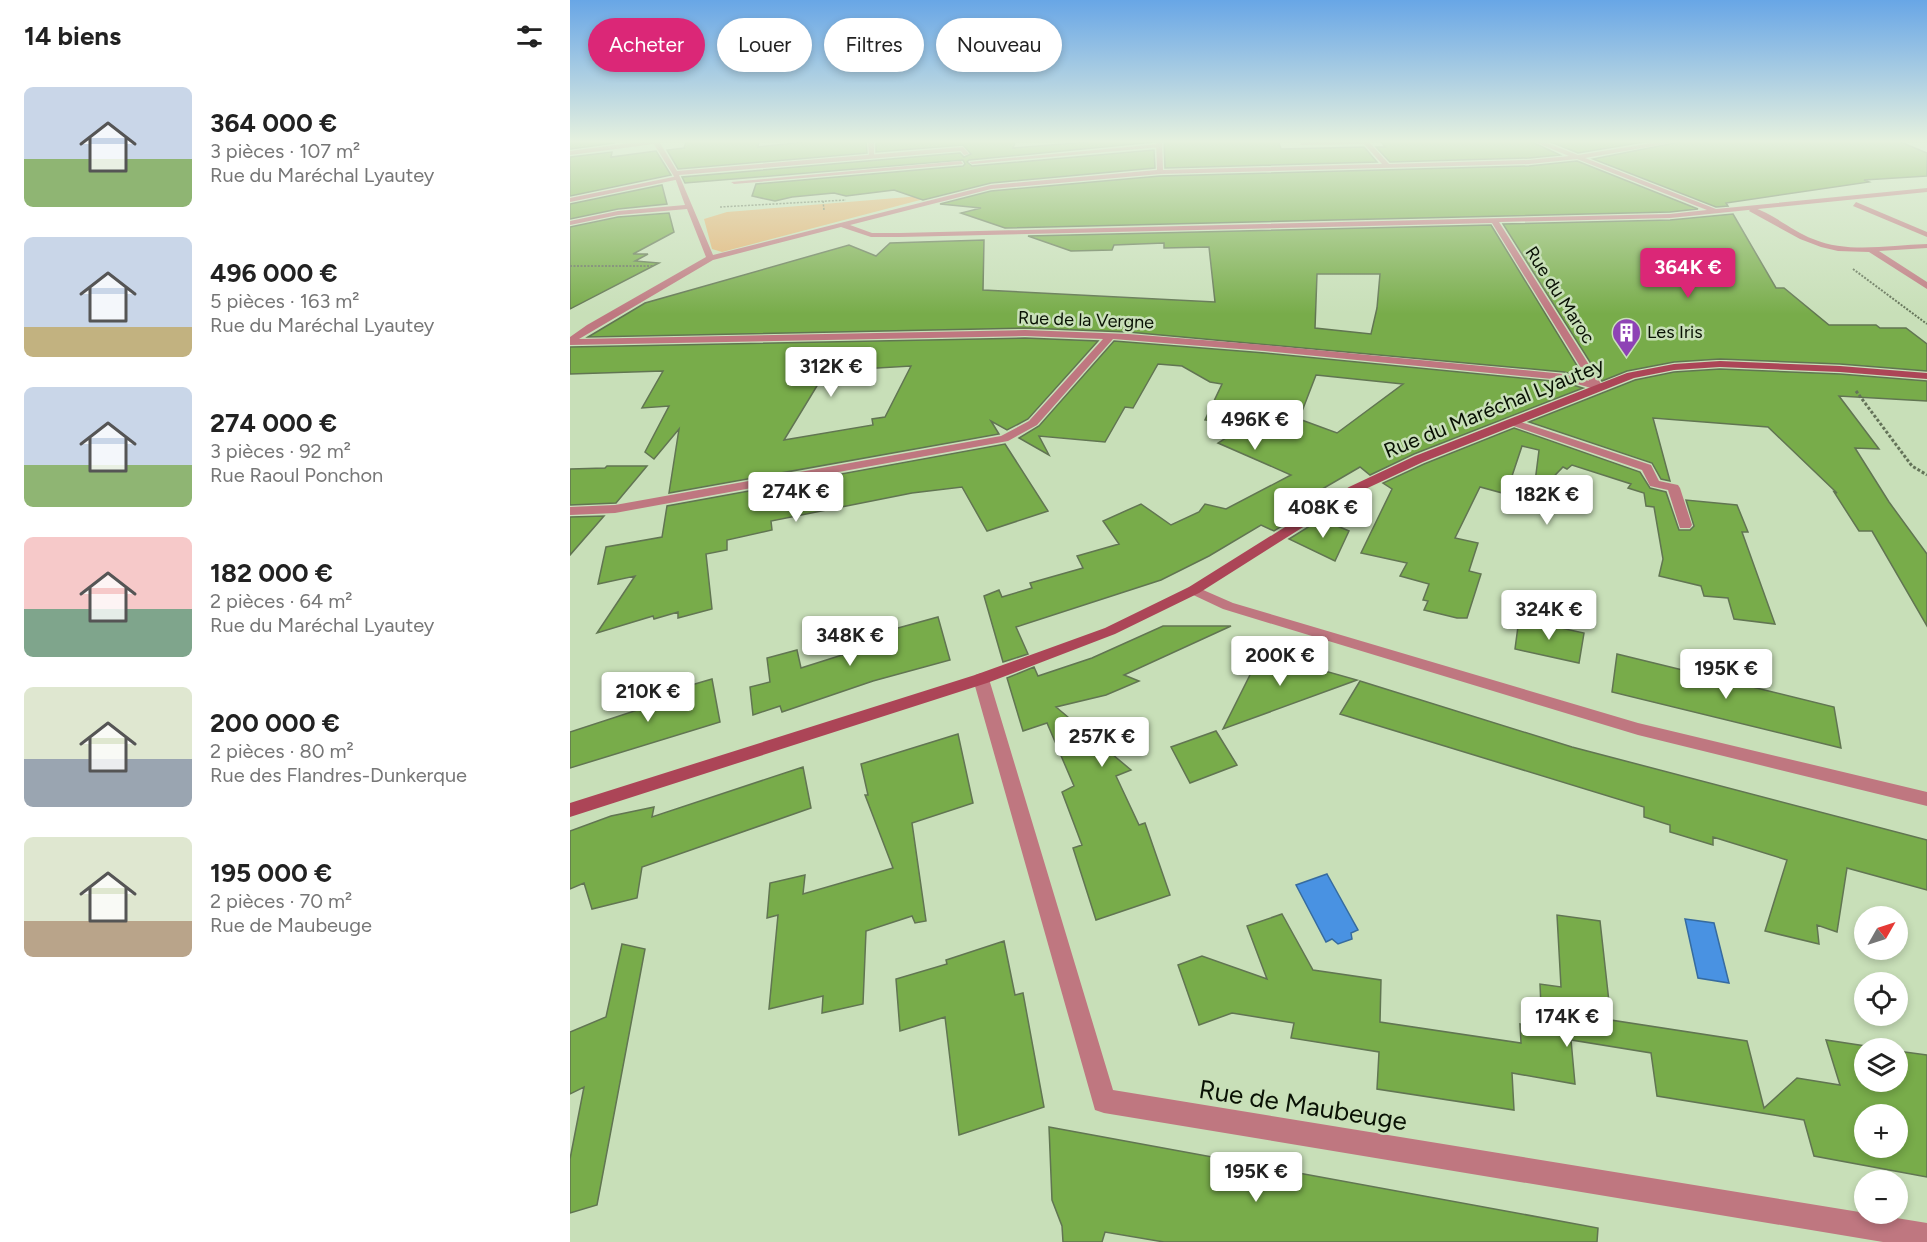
<!DOCTYPE html>
<html lang="fr">
<meta charset="utf-8">
<style>
body{margin:0;font-family:Figtree,sans-serif;background:#f2f2f2;color:#222;height:100vh;display:flex;flex-direction:column;font-size:22px;white-space:nowrap}
*{box-sizing:border-box;margin:0}
p{font-size:20px;color:#767676}
.icon{flex:none;width:33px;height:33px;fill:none;stroke:currentColor;stroke-width:2;stroke-linecap:round;stroke-linejoin:round}
.map{position:relative;flex:1;overflow:hidden}
.drawer{display:flex;flex-direction:column;background:#fff;width:570px}
.drawer>*{flex:none}
.top-card{position:absolute;left:18px;top:18px;width:570px;height:54px;display:flex;gap:12px}
.needle{width:39px;rotate:51deg}
.buttons{position:absolute;left:1284px;top:906px;display:grid;gap:12px}
.buttons a{display:grid;place-items:center;width:54px;height:54px;border-radius:50%;background:#fff;box-shadow:0 3px 9px #0003;font-size:30px}
.price{position:absolute;translate:-50% -51px;padding:0 14px;border-radius:6px;background:#fff;color:#222;font-size:20px;line-height:39px;filter:drop-shadow(0 2px 3px #0008)}
.price::after{content:'';position:absolute;left:50%;top:36px;width:18px;height:14px;margin-left:-9px;background:inherit;clip-path:polygon(0 0,100% 0,50% 100%)}
.price.on{background:#db2777;color:#fff}
ul{padding:0;list-style:none}
li{display:flex;align-items:center;gap:18px;height:150px;padding:0 24px}
li span{display:grid;place-items:center;flex:none;width:168px;height:120px;border-radius:9px;color:#555}
li>.icon{margin-inline-start:auto}
span .icon{width:72px;height:72px;fill:#fffc;stroke-width:1}
li b{font-size:26px}
h2{display:flex;justify-content:space-between;align-items:center;height:72px;padding:0 24px;font-size:26px}
.pill{padding:0 21px;border-radius:27px;background:#fff;box-shadow:0 3px 9px #0003;font-size:21px;line-height:54px}
.pill.on{background:#db2777;color:#fff}
main{display:flex;flex:1;min-height:0}
.map>svg:first-child{display:block}
.green{fill:#e2af6d}
.water{fill:#4992e2;stroke:#366b9f;stroke-width:1.5}
.building{fill:#78ac4a;stroke:#617552;stroke-width:1.5;fill-rule:evenodd}
.lines{fill:none;stroke-linecap:round;stroke-linejoin:round}
.path-far2{stroke:#647359;stroke-width:1.5;stroke-dasharray:2 1.5;stroke-linecap:butt}
.path-far1{stroke:#647359;stroke-width:2;stroke-dasharray:2 1.5;stroke-linecap:butt}
.path{stroke:#647359;stroke-width:3;stroke-dasharray:3 2;stroke-linecap:butt}
.lane{fill:#bf7780;fill-rule:evenodd}
.street{fill:#bf7780;fill-rule:evenodd}
.secondary{fill:#ac4557;fill-rule:evenodd}
.labels{text-anchor:middle;stroke-width:5;stroke-linejoin:round;paint-order:stroke}
.far-street-label{font-size:18px;fill:#091104;stroke:#c8dfb8}
.far-poi-label{font-size:18px;fill:#091104;stroke:#c8dfb8;text-anchor:start}
.street-label{font-size:21px;fill:#091104;stroke:#c8dfb8}
.near-street-label{font-size:26px;fill:#091104;stroke:#c8dfb8}
</style>
<main>
<section class="drawer">
<h2>14 biens<svg class="icon" aria-label="filters" viewBox="0 0 24 24"><path d="M4 7h16M4 17h16"/><circle cx="9" cy="7" r="2"/><circle cx="15" cy="17" r="2"/></svg></h2>
<ul>
<li><span style="background:linear-gradient(#c9d6e8 60%,#8fb573 0)"><svg class="icon" aria-label="home" viewBox="0 0 24 24"><path d="M3 11l9-7 9 7M6 9v11h12V9"/></svg></span><div><b>364 000 €</b><p>3 pièces · 107 m²</p><p>Rue du Maréchal Lyautey</p></div></li>
<li><span style="background:linear-gradient(#c9d6e8 75%,#c2b280 0)"><svg class="icon" aria-label="home" viewBox="0 0 24 24"><path d="M3 11l9-7 9 7M6 9v11h12V9"/></svg></span><div><b>496 000 €</b><p>5 pièces · 163 m²</p><p>Rue du Maréchal Lyautey</p></div></li>
<li><span style="background:linear-gradient(#c9d6e8 65%,#8fb573 0)"><svg class="icon" aria-label="home" viewBox="0 0 24 24"><path d="M3 11l9-7 9 7M6 9v11h12V9"/></svg></span><div><b>274 000 €</b><p>3 pièces · 92 m²</p><p>Rue Raoul Ponchon</p></div></li>
<li><span style="background:linear-gradient(#f6c9c9 60%,#7fa58c 0)"><svg class="icon" aria-label="home" viewBox="0 0 24 24"><path d="M3 11l9-7 9 7M6 9v11h12V9"/></svg></span><div><b>182 000 €</b><p>2 pièces · 64 m²</p><p>Rue du Maréchal Lyautey</p></div></li>
<li><span style="background:linear-gradient(#dfe7d0 60%,#9aa5b1 0)"><svg class="icon" aria-label="home" viewBox="0 0 24 24"><path d="M3 11l9-7 9 7M6 9v11h12V9"/></svg></span><div><b>200 000 €</b><p>2 pièces · 80 m²</p><p>Rue des Flandres-Dunkerque</p></div></li>
<li><span style="background:linear-gradient(#dfe7d0 70%,#b9a48a 0)"><svg class="icon" aria-label="home" viewBox="0 0 24 24"><path d="M3 11l9-7 9 7M6 9v11h12V9"/></svg></span><div><b>195 000 €</b><p>2 pièces · 70 m²</p><p>Rue de Maubeuge</p></div></li>
</ul>
</section>
<div class="map">
<svg width="1357" height="1242" viewBox="0 0 1357 1242">
<rect width="100%" height="100%" fill="#c8dfb8"/>
<path class="green" d="M351,196L354,199L152,252L142,249L134,219L157,212Z"/>
<path class="water" d="M757,874L788,930L781,933L782,939L768,944L762,939L756,942L726,885Z
M1115,919L1144,923L1159,983L1128,978Z"/>
<path class="building" d="M15,140H44V143L0,149V142Z
M139,140H189L188,147L254,140H296L297,153L108,169L97,150L114,148L116,142Z
M306,140H446L443,148L543,140H584V142L399,160L397,162L402,166L584,150L585,168L421,183L353,200L324,190L276,196L264,193L222,197L205,201L182,196L186,184L393,166L395,164L393,160L115,183L112,177L390,153L394,157L401,154L393,145L306,152Z
M594,140H708L711,149L794,147L807,162L595,168Z
M810,140H958L990,155L959,158L820,162L806,147H815Z
M976,140H1086L1008,153Z
M1120,140H1326L1357,153V176L1294,180L1299,182L1156,203L1158,206L1146,207L1023,159Z
M86,151L101,175L0,196V157L42,152L41,157Z
M1007,161L1128,209L1100,212L435,228L391,213L411,208L370,204L421,191L590,176L959,166Z
M92,185L97,204L48,209L0,219V204Z
M99,213L104,232L63,254H78L65,261L89,263L0,309V227L48,217Z
M1163,214L1206,288H1214L1259,325H1306L1310,328H1336L1357,344V371L1270,364L1150,359L1104,362L1057,371L1032,381L933,224L1100,220Z
M921,225L1014,377L994,372L558,332L455,328L18,337L75,303L279,245L306,256L320,243L414,240L413,290L645,302L639,247L594,248V243L544,245L542,250L501,251L458,236ZM747,274H810L807,308L801,334L745,328Z
M455,338L528,341L458,419L437,430L421,421L429,434L99,493L109,429L84,459L75,452L99,406L72,408L93,371L0,374V347ZM341,366L315,417L302,419L303,425L214,440L256,371Z
M544,341L695,353L993,382L1013,388L844,454L800,475L790,467L723,506L735,512L704,531L691,525L639,556L591,580L446,627L458,654L433,662L414,596L429,590L432,597L462,588L460,583L513,568L507,556L549,544L533,521L571,504L601,525L629,512L635,504L656,509L721,475L648,443L676,425L635,420L652,384L640,382L612,366L588,364L563,408L555,407L535,442L469,436L479,455L449,438L469,426ZM746,375L833,384L767,433L729,419Z
M1150,369L1270,374L1357,381V401L1269,396L1309,449L1285,448L1319,502L1357,554V626L1302,531H1289L1264,492L1267,493L1198,427L1083,418L1100,481L1091,479L1082,463L959,422L1065,380L1104,372Z
M944,428L1070,472L1080,488L1096,492L1109,530H1120L1124,526L1116,500L1167,505L1178,532H1172L1205,624L1164,619L1158,598L1134,596L1131,586L1089,576L1093,559L1084,507L1076,506L1074,493L1058,488L1061,484L1002,465L997,469L993,467L963,498L969,450L952,446L936,494L910,487L885,538L908,543L899,571L911,574L897,618H887L854,610L858,601L853,600L859,584L830,576L837,563L791,553L822,489L813,483L854,464Z
M435,444L478,511L417,531L392,487L342,493L201,521L202,530L157,540V550L136,554L142,609L108,618V612L84,619L83,616L27,633L65,576L28,584L36,547L92,537L97,506Z
M37,466H77L46,503L0,505V469L35,468Z
M34,516L0,555V517Z
M751,519L779,531L765,561L719,539Z
M368,617L380,660L303,681L212,712L210,706L183,715L180,687L200,682L197,658L227,650L231,668L291,649L288,639Z
M949,619L1014,633L1009,663L945,649Z
M593,626H661L554,675L569,681L536,695L486,707L561,770L546,776L569,825L575,823L600,895L526,920L503,848L512,845L492,792L504,786L477,723L453,731L437,678L464,667L468,676L522,658Z
M691,653L787,680L653,729Z
M1047,654L1264,707L1271,748L1042,692Z
M142,679L150,722L0,768V732L89,703L88,690L118,682V686Z
M790,681L1002,747L1357,840V890L1277,868L1267,932L1247,925L1249,944L1195,931L1217,860L1143,837V845L1100,832V825L1074,817V807L770,714Z
M646,731L667,765L620,783L601,747Z
M388,734L403,803L342,823L356,921L345,923L342,916L296,931L293,1004L252,1013L253,996L199,1009L208,915L197,918L200,883L235,875L233,894L323,868L295,795H298L291,764Z
M233,767L241,808L72,867L67,898L22,909L14,883L0,889V831L41,816L84,807L82,817Z
M712,914L743,970L811,980L810,1022L951,1043L950,1024L972,1029L970,984L991,987L987,915L1030,921L1041,1020L1177,1041L1194,1108L1227,1078L1270,1085L1256,1040L1309,1048H1294V1082H1328V1051L1357,1055V1177L1244,1156L1234,1120L1087,1096L1081,1053L1001,1040L1005,1084L942,1073L944,1110L807,1089L809,1052L721,1038L724,1023L662,1013L629,1025L608,965L632,956L697,979L677,926ZM1294,1114H1328V1148H1294Z
M434,941L445,995L453,993L474,1107L389,1135L375,1017L330,1031L326,979L377,964L376,960Z
M52,944L75,949L27,1205L0,1213V1159L14,1087L0,1094V1032L36,1017Z
M479,1127L1028,1228L1027,1242H594L535,1232L532,1242H493L492,1226L482,1200Z"/>
<g class="lines">
<path class="path-far2" d="M253,201L254,210
M150,207L276,200"/>
<path class="path-far1" d="M0,266H83
M1283,269L1357,324"/>
<path class="path" d="M1286,391L1342,466L1357,475"/>
<path class="lane" d="M298,140H304V158L299,157Z
M589,144L591,147L402,164L399,162Z
M391,161L393,164L164,184L161,182Z
M108,176L110,179L0,202V198Z
M1286,202L1357,232V237L1283,206Z
M1182,207C1204,214 1222,231 1243,239C1279,254 1319,245 1357,244V248L1309,251L1357,282V289L1299,252L1268,251L1251,247L1230,239L1179,211Z
M942,419L1081,465L1089,481L1108,485L1110,488L1122,525L1120,528H1110L1098,490L1080,486L1072,470L938,424V420Z"/>
<path class="street" d="M83,140H102L90,143L107,171L393,147L399,154L394,155L391,151L109,175L143,255L421,185L587,170L586,140H592L593,170L812,164L794,144L730,145L732,142L798,141L819,164L959,160L999,156L960,140H969L1008,155L1102,140H1118L1015,158L1146,209L1357,188V192L1100,218L929,222L1033,387L1028,390L993,380L695,351L543,339L467,425L438,441L45,513L0,515V507L45,505L431,436L459,421L533,339L455,336L0,345V337L17,325L136,257L117,209L48,215L0,225V221L48,211L115,205L105,178L84,144L0,155V151ZM1007,159L1137,210L1100,214L330,233H302L280,225L421,189L590,174L959,164ZM922,223L1019,381L994,374L695,345L558,334L455,330L9,339L143,260L271,227L301,237H330Z
M624,586L663,603L1068,723L1357,792V806L1068,735L653,609L619,593L617,590L619,587Z
M411,673L417,675L419,679L543,1090L1357,1223V1242H1313L534,1113L525,1110L403,679L405,675Z"/>
<path class="secondary" d="M1150,361L1270,366L1357,373V379L1270,372L1150,367L1104,370L1064,378L853,462L787,493L629,593L545,634L417,683L0,817V803L405,675L535,628L619,587L779,487L845,456L1057,373L1104,364Z"/>
</g>
<linearGradient id="sky" x2="0" y2="1"><stop stop-color="#68a6e6"/><stop offset="0.45" stop-color="#e6f1df"/><stop offset="1" stop-color="#e6f1df" stop-opacity="0"/></linearGradient>
<rect width="1357" height="314" fill="url(#sky)"/>
<defs>
<symbol id="building-pin" viewBox="-11 -11 22 30"><path d="M0 17L-7.5 6A9.5 9.5 0 1 1 7.5 6Z" fill="#8e43b5" stroke="#c8dfb8"/><path d="M-4-6H4V6H1V3H-1V6H-4ZM-2.5-4.3h1.7v1.8h-1.7ZM.8-4.3h1.7v1.8H.8ZM-2.5-1h1.7V.8h-1.7ZM.8-1h1.7V.8H.8Z" fill="#fff"/></symbol>
</defs>
<g fill-rule="evenodd">
<use href="#building-pin" x="1040" y="316" width="33" height="45"/>
</g>
<g class="labels">
<g class="far-street-label">
<text transform="translate(990 295) rotate(57)" y="6">Rue du Maroc</text>
<text transform="translate(516 320) rotate(2)" y="6">Rue de la Vergne</text>
</g>
<g class="far-poi-label">
<text x="1077" y="338">Les Iris</text>
</g>
<g class="street-label">
<text transform="translate(924 408) rotate(-22)" y="7">Rue du Maréchal Lyautey</text>
</g>
<g class="near-street-label">
<text transform="translate(733 1105) rotate(9)" y="9">Rue de Maubeuge</text>
</g>
</g>
</svg>
<div class="buttons">
<a><svg class="needle" viewBox="-14 -14 28 28"><path d="M0-13l5 13h-10z" fill="#e53935"/><path d="M0 13l5-13h-10z" fill="#767676"/></svg></a>
<a><svg class="icon" aria-label="locate" viewBox="0 0 24 24"><circle cx="12" cy="12" r="6"/><path d="M12 2v4M12 18v4M2 12h4M18 12h4"/></svg></a>
<a><svg class="icon" aria-label="layers" viewBox="0 0 24 24"><path d="M12 4l9 5-9 5-9-5zM3 14l9 5 9-5"/></svg></a>
<a>+</a>
<a>−</a>
</div>
<b class="price on" style="left:1118px;top:299px">364K €</b>
<b class="price" style="left:261px;top:398px">312K €</b>
<b class="price" style="left:685px;top:451px">496K €</b>
<b class="price" style="left:226px;top:523px">274K €</b>
<b class="price" style="left:977px;top:526px">182K €</b>
<b class="price" style="left:753px;top:539px">408K €</b>
<b class="price" style="left:979px;top:641px">324K €</b>
<b class="price" style="left:280px;top:667px">348K €</b>
<b class="price" style="left:710px;top:687px">200K €</b>
<b class="price" style="left:1156px;top:700px">195K €</b>
<b class="price" style="left:78px;top:723px">210K €</b>
<b class="price" style="left:532px;top:768px">257K €</b>
<b class="price" style="left:997px;top:1048px">174K €</b>
<b class="price" style="left:686px;top:1203px">195K €</b>
<div class="top-card">
<a class="pill on">Acheter</a>
<a class="pill">Louer</a>
<a class="pill">Filtres</a>
<a class="pill">Nouveau</a>
</div>
</div>
</main>
